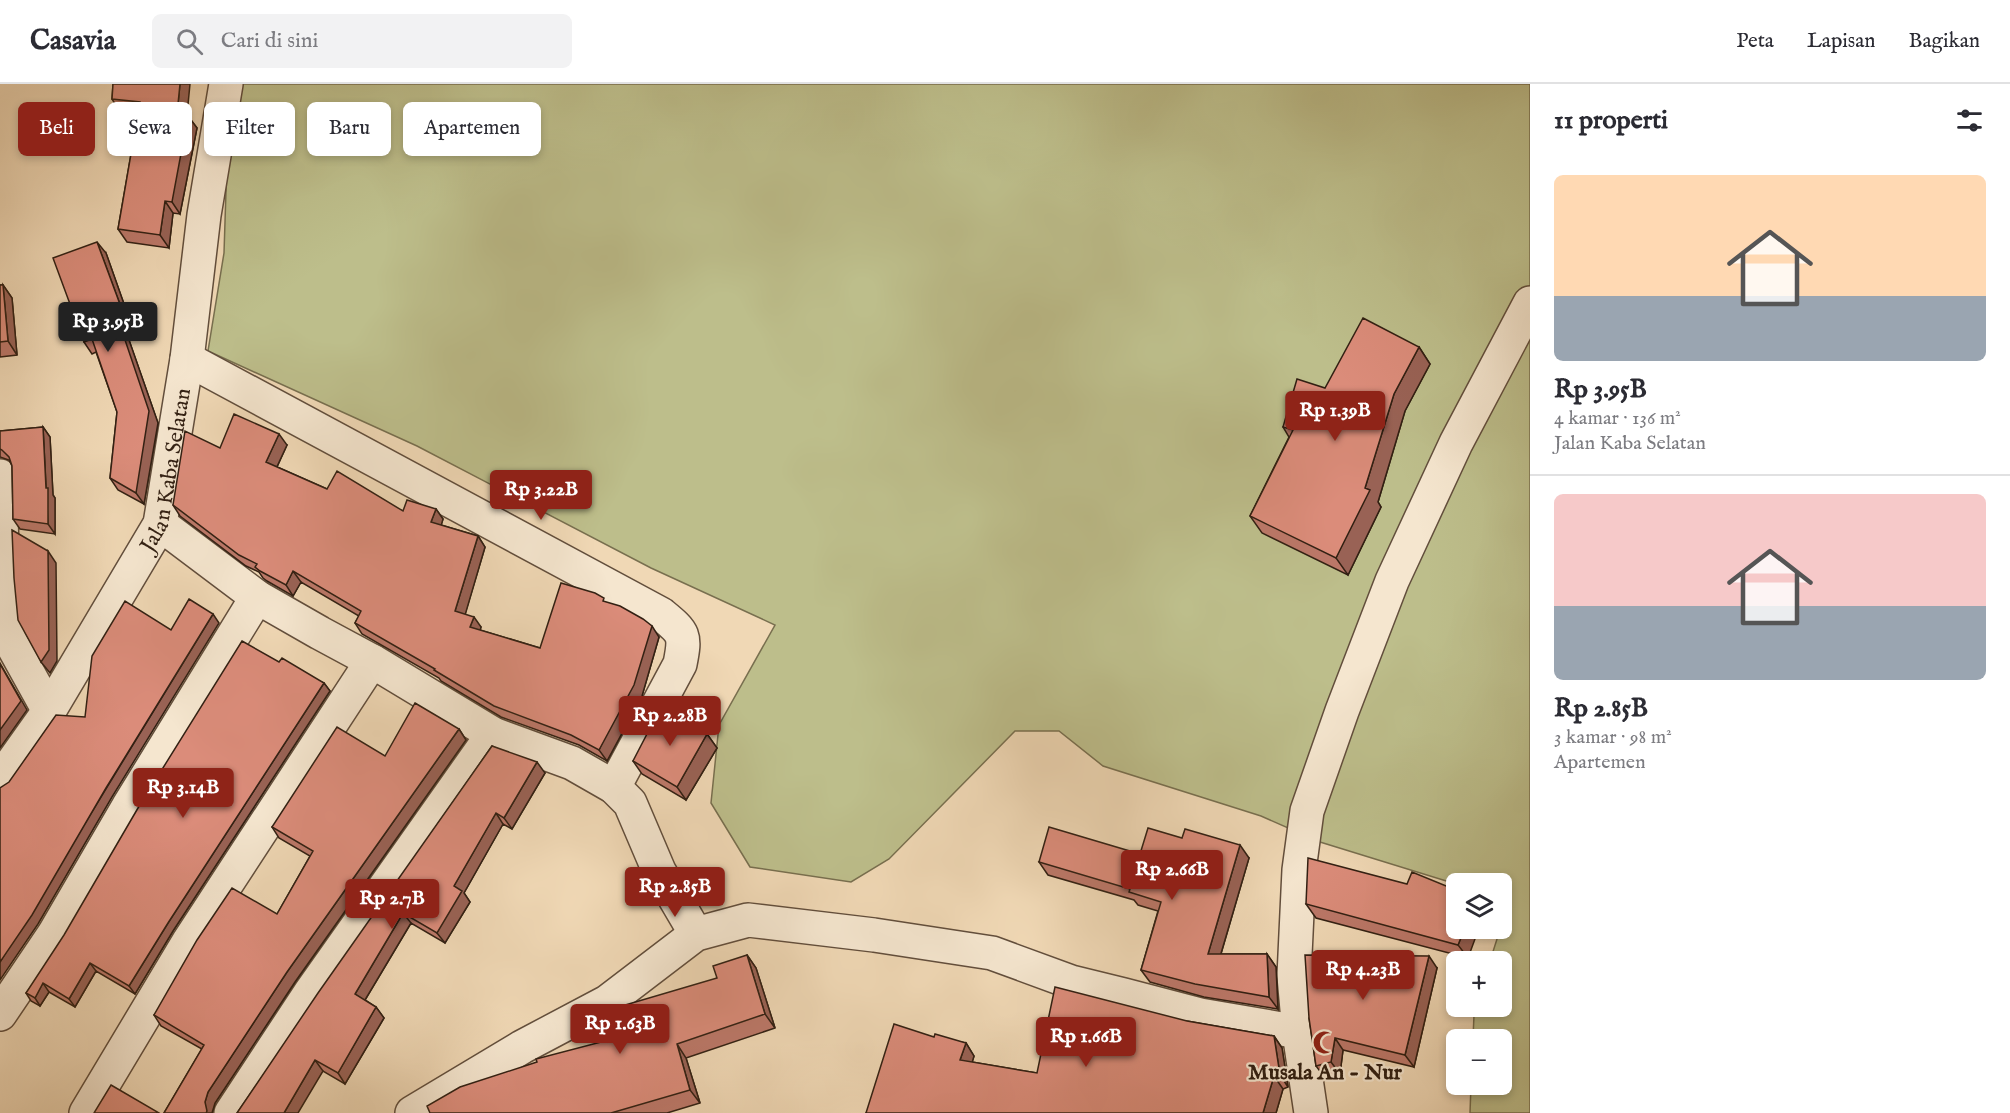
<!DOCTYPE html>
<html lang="id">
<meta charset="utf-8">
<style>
body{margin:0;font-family:"IM FELL English",serif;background:#f2f2f3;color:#2b2b33;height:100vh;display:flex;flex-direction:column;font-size:22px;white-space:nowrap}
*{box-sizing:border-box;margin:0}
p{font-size:20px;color:#7c7c81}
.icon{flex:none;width:33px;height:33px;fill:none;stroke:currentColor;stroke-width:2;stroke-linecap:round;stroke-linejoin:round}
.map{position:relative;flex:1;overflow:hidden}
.panel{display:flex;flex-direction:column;background:#fff;width:480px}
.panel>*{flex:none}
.top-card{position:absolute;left:18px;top:18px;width:570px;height:54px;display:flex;gap:12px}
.tools{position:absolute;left:1446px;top:789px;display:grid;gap:12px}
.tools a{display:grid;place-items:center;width:66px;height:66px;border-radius:9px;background:#fff;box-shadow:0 3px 9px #0003;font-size:30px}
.price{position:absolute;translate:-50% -51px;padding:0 14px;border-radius:6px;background:#8f2418;color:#fff;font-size:20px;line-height:39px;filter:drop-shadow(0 2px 3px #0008)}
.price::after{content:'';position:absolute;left:50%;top:36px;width:18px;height:14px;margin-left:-9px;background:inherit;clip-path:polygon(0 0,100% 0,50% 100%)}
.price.active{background:#222;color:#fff}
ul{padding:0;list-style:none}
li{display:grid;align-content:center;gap:12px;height:318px;padding:0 24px}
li+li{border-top:2px solid #e1e1e2}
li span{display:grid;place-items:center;height:186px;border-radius:9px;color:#555}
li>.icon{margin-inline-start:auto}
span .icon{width:108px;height:108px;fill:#fffc;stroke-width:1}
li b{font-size:26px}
h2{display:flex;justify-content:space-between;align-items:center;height:72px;padding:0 24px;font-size:26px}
.pill{padding:0 21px;border-radius:9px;background:#fff;box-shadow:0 3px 9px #0003;font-size:21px;line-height:54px}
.pill.active{background:#8f2418;color:#fff}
header{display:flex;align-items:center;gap:36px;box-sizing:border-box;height:84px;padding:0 30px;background:#fff;border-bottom:2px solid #e1e1e2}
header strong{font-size:28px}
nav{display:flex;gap:33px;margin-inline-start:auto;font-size:21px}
.search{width:420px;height:54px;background:#f2f2f3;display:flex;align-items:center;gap:15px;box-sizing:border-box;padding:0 21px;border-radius:9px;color:#7c7c81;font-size:22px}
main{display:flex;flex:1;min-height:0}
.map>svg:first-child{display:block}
.green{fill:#bdbe8b;stroke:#786f4f;stroke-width:1.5}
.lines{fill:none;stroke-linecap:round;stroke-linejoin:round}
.minor-casing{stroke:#624e3c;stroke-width:36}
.minor{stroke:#f5e6cf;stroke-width:33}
.wall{fill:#bc7869;stroke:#322013;stroke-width:1.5}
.shaded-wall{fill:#996255;stroke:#322013;stroke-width:1.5}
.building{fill:#db8c7a;stroke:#322013;stroke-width:1.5}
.labels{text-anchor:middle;stroke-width:4.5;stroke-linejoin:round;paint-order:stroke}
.street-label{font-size:22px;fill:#322013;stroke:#f5e6cf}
.poi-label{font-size:22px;font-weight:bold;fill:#322013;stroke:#f5e6cf}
</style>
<header>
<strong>Casavia</strong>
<div class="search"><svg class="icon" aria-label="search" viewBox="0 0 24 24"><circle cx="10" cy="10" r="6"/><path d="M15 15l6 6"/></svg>Cari di sini</div>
<nav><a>Peta</a><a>Lapisan</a><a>Bagikan</a></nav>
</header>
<main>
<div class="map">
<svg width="1530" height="1029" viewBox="0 0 1530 1029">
<rect width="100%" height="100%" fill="#f0d8b5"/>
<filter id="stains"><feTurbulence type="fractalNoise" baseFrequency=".00333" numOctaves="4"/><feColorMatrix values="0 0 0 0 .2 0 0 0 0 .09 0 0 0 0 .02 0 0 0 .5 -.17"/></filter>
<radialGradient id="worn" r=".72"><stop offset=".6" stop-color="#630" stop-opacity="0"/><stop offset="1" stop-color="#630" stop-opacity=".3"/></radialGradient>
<path class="green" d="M240,0H1530V1029H1470L1471,1001L1502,1000V956L1473,955L1474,931L1476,923L1502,922V878L1490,877L1504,833L1502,830V800H1456L1320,758L1261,732L1103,682L1059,647H1015L889,775L851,798L750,783L711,719L719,641L775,541L651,484L417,362L208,267L224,169L227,76Z"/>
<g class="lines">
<defs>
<g id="minor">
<path d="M187,275L661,530C684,549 686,550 680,580L614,703"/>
<path d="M0,392L3,507L8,553L49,627"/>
<path d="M160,440L257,513L320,549L372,577L493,650L572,679L614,703L630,719L659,787L696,850"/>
<path id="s1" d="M0,696L49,627L160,440L187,275L204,131L226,0"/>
<path d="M0,930L54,850L128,723L257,513"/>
<path d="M86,1029L189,857L372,577"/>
<path d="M231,1029L310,909L493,650"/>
<path d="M412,1029L522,963L607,918L696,850L748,836L874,851L992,869L1071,898L1124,911L1200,931L1299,948"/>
<path d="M1311,1029L1299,948L1294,892L1299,786L1307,727L1342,627L1392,497L1456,359L1530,219"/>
</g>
</defs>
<use href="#minor" class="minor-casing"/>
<use href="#minor" class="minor"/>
</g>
<path class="wall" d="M113,0L188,32L197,44L180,130L173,129L169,164L127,158L118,145L138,30L120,28L112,15Z
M106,169L136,254L129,256L158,339L144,420L118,406L110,394L117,328L96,268L92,270L84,258Z
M0,201H3L12,214L17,271L0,273Z
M1419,263L1430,280L1405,327L1378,418L1381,423L1348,491L1262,449L1250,432L1289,353L1283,343L1325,304Z
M43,343L50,353L53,411L55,414V450L20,445L13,435L12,382L9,376L0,373V347Z
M287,361L277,383L327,405L403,427L436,425L443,435L441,441L478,452L485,463L465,530L481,543L480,546L540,564L607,519L659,553L642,612L607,677L579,661L501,633L441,597L439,594L362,550L355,539L359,532L301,498L293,512L267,497L263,494L259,488L246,482L180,432L173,421L220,364Z
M279,578L324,599L330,607L173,847L135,910L96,887L75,923L49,908L40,922L31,917L26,909Z
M459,645L466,656L295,898L215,1019L212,1029H164L202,965L161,942L154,931L277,830L310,772L279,754L272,743L385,672Z
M707,650L717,664L686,716L642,690L633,677Z
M492,662L545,689L512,745L503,740L464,809L470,818L445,859L411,839L365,916L376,923L384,934L345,1000L323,987L237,1029Z
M1140,770L1249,774L1221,870H1267L1276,883L1278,925L1204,913L1150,898L1141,886L1158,827L1138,821L1134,816L1048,791L1039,778Z
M1407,800L1456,806L1468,874L1316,834L1306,820Z
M747,871L756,884L775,944L686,974L700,1019L667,1029H430L624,952L717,894Z
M1437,884L1414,983L1343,966L1340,990L1325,994L1316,982L1309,934Z
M1187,937L1274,952L1282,964L1288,1003L1283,1005L1276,1029H866L934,953L966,959L974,972L972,978L1037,989Z"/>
<path class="shaded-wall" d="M180,0H190L186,41L188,32L197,44L180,130L172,118L177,30Z
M165,117L173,129L169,164L160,151Z
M97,158L106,169L136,254L128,242Z
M3,201L12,214L17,271L8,257Z
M121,244L129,256L158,339L144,420L136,409Z
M1419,263L1430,280L1405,327L1378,418L1381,423L1348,491L1336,474L1365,404L1394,310Z
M43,343L50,353L53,411L55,414V450L48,440Z
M279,350L287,361L274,389L266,378Z
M436,425L443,435L439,449L431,438Z
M478,452L485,463L463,538L455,527Z
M48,467L56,479L57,577L50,589L41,578Z
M293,487L301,498L293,512L286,501Z
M213,530L219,539L112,713L38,840L0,896V878Z
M474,533L481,543L478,554L470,543Z
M652,542L659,553L642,612L607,677L599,666Z
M0,579L27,626L0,664Z
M324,599L330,607L173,847L135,910L129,902L168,839Z
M459,645L466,656L295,898L215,1019L212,1029H206L205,1018L208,1008L287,888Z
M707,650L717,664L686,716L677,703Z
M537,678L545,689L512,745L504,734Z
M496,729L503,740L464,809L470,818L445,859L437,849L454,802Z
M1240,761L1249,774L1217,883L1208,870Z
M403,829L411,839L362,921L355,910Z
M1465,844H1479L1468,874L1458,861Z
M1267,870L1276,883L1278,925L1269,913Z
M747,871L756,884L775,944L765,930Z
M1429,872L1437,884L1414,983L1405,971Z
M90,879L96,887L75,923L69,915Z
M43,899L49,908L40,922L35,914Z
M376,923L384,934L345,1000L338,989Z
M1274,952L1282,964L1288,1003L1280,991Z
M1335,954L1343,966L1340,990L1331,978Z
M966,959L974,972L969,989L960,976Z
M677,960L686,974L700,1019L690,1006Z
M315,976L323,987L298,1029H284Z
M1274,992L1283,1005L1276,1029H1263Z"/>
<path class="building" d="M113,0H180L177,30L188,32L172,118L165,117L160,151L118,145L140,18L112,15Z
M97,158L128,242L121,244L149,327L136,409L110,394L117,328L92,255L84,258L53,174Z
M0,201H3L8,257L0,258Z
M1363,234L1419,263L1394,310L1365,404L1370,406L1336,474L1250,432L1293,346L1283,343L1297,295L1325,304Z
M234,330L279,350L266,378L327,405L337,387L403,427L407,416L436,425L431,438L478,452L455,527L474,533L470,543L540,564L561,499L595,509L604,514L603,517L620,522L643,535L652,542L634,601L599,666L571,651L494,622L434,586L435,585L355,539L361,527L293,487L286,501L260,487L255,483L257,480L239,471L173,421L185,347L220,364Z
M43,343L46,404H48V440L13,435L12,382L9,373L2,366L0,365V347Z
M12,446L48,467L49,566L41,578L18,536L14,494Z
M189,515L213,530L106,704L32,831L0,878V704L9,698L56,631L85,633L92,572L125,517L171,546Z
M242,557L279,578L282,574L324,599L168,839L129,902L90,879L69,915L43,899L35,914L26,909L64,851L138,724Z
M0,580L21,617L0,646Z
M415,619L459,645L287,888L208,1008L205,1018L207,1027L206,1029H164L204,961L154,931L197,856L232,804L277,830L313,767L272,743L337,643L385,672Z
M661,623L707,650L677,703L633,677Z
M492,662L537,678L504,734L496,729L454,802L462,807L437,849L403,829L355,910L376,923L338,989L315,976L284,1029H237L318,909Z
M1049,743L1140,770L1148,744L1182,754L1185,745L1240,761L1208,870H1267L1269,913L1195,900L1141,886L1161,818L1129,808L1130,805L1039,778Z
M1308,774L1407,800L1412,788L1456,806V844H1465L1458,861L1306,820Z
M747,871L765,930L677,960L690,1006L611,1029H430L427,1022L460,1003L537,978L536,975L624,952L615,924L717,894L713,882Z
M1305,871L1429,872L1405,971L1335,954L1331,978L1316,982L1309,934Z
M1055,903L1187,937L1274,952L1280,991L1274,992L1263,1029H866L894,940L934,953L935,950L966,959L960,976L1037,989Z
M111,1001L159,1029H94Z"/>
<defs>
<symbol id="mosque-bare" viewBox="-9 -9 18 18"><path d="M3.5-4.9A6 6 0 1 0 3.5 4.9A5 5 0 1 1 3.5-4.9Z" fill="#8f2418" stroke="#f5e6cf" stroke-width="2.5" paint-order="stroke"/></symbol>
</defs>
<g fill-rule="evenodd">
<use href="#mosque-bare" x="1308" y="942" width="33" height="33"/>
</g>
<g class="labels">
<g class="street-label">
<text dy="8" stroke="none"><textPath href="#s1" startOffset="356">Jalan Kaba Selatan</textPath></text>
</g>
<g class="poi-label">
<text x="1325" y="995">Musala An - Nur</text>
</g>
</g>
<rect width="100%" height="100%" filter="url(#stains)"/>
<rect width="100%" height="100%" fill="url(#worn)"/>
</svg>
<div class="tools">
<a><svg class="icon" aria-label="layers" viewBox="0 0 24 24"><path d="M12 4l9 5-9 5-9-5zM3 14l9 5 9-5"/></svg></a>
<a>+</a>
<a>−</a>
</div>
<b class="price active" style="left:108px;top:269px">Rp 3.95B</b>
<b class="price" style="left:1335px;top:358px">Rp 1.39B</b>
<b class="price" style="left:541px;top:437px">Rp 3.22B</b>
<b class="price" style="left:670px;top:663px">Rp 2.28B</b>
<b class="price" style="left:183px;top:735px">Rp 3.14B</b>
<b class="price" style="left:1172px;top:817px">Rp 2.66B</b>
<b class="price" style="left:675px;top:834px">Rp 2.85B</b>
<b class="price" style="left:392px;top:846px">Rp 2.7B</b>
<b class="price" style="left:1363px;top:917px">Rp 4.23B</b>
<b class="price" style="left:620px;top:971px">Rp 1.63B</b>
<b class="price" style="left:1086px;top:984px">Rp 1.66B</b>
<div class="top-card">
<a class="pill active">Beli</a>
<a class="pill">Sewa</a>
<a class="pill">Filter</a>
<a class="pill">Baru</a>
<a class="pill">Apartemen</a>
</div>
</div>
<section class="panel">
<h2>11 properti<svg class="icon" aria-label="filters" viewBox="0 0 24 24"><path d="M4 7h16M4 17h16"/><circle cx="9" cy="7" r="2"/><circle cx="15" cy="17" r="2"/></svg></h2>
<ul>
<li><span style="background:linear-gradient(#ffd9b3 65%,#9aa5b1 0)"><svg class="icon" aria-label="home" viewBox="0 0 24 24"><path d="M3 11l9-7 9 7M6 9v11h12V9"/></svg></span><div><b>Rp 3.95B</b><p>4 kamar · 136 m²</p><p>Jalan Kaba Selatan</p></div></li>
<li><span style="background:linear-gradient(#f6c9c9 60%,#9aa5b1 0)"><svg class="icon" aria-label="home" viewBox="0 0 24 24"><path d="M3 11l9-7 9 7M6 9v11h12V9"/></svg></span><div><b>Rp 2.85B</b><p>3 kamar · 98 m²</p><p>Apartemen</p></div></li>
</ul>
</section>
</main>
